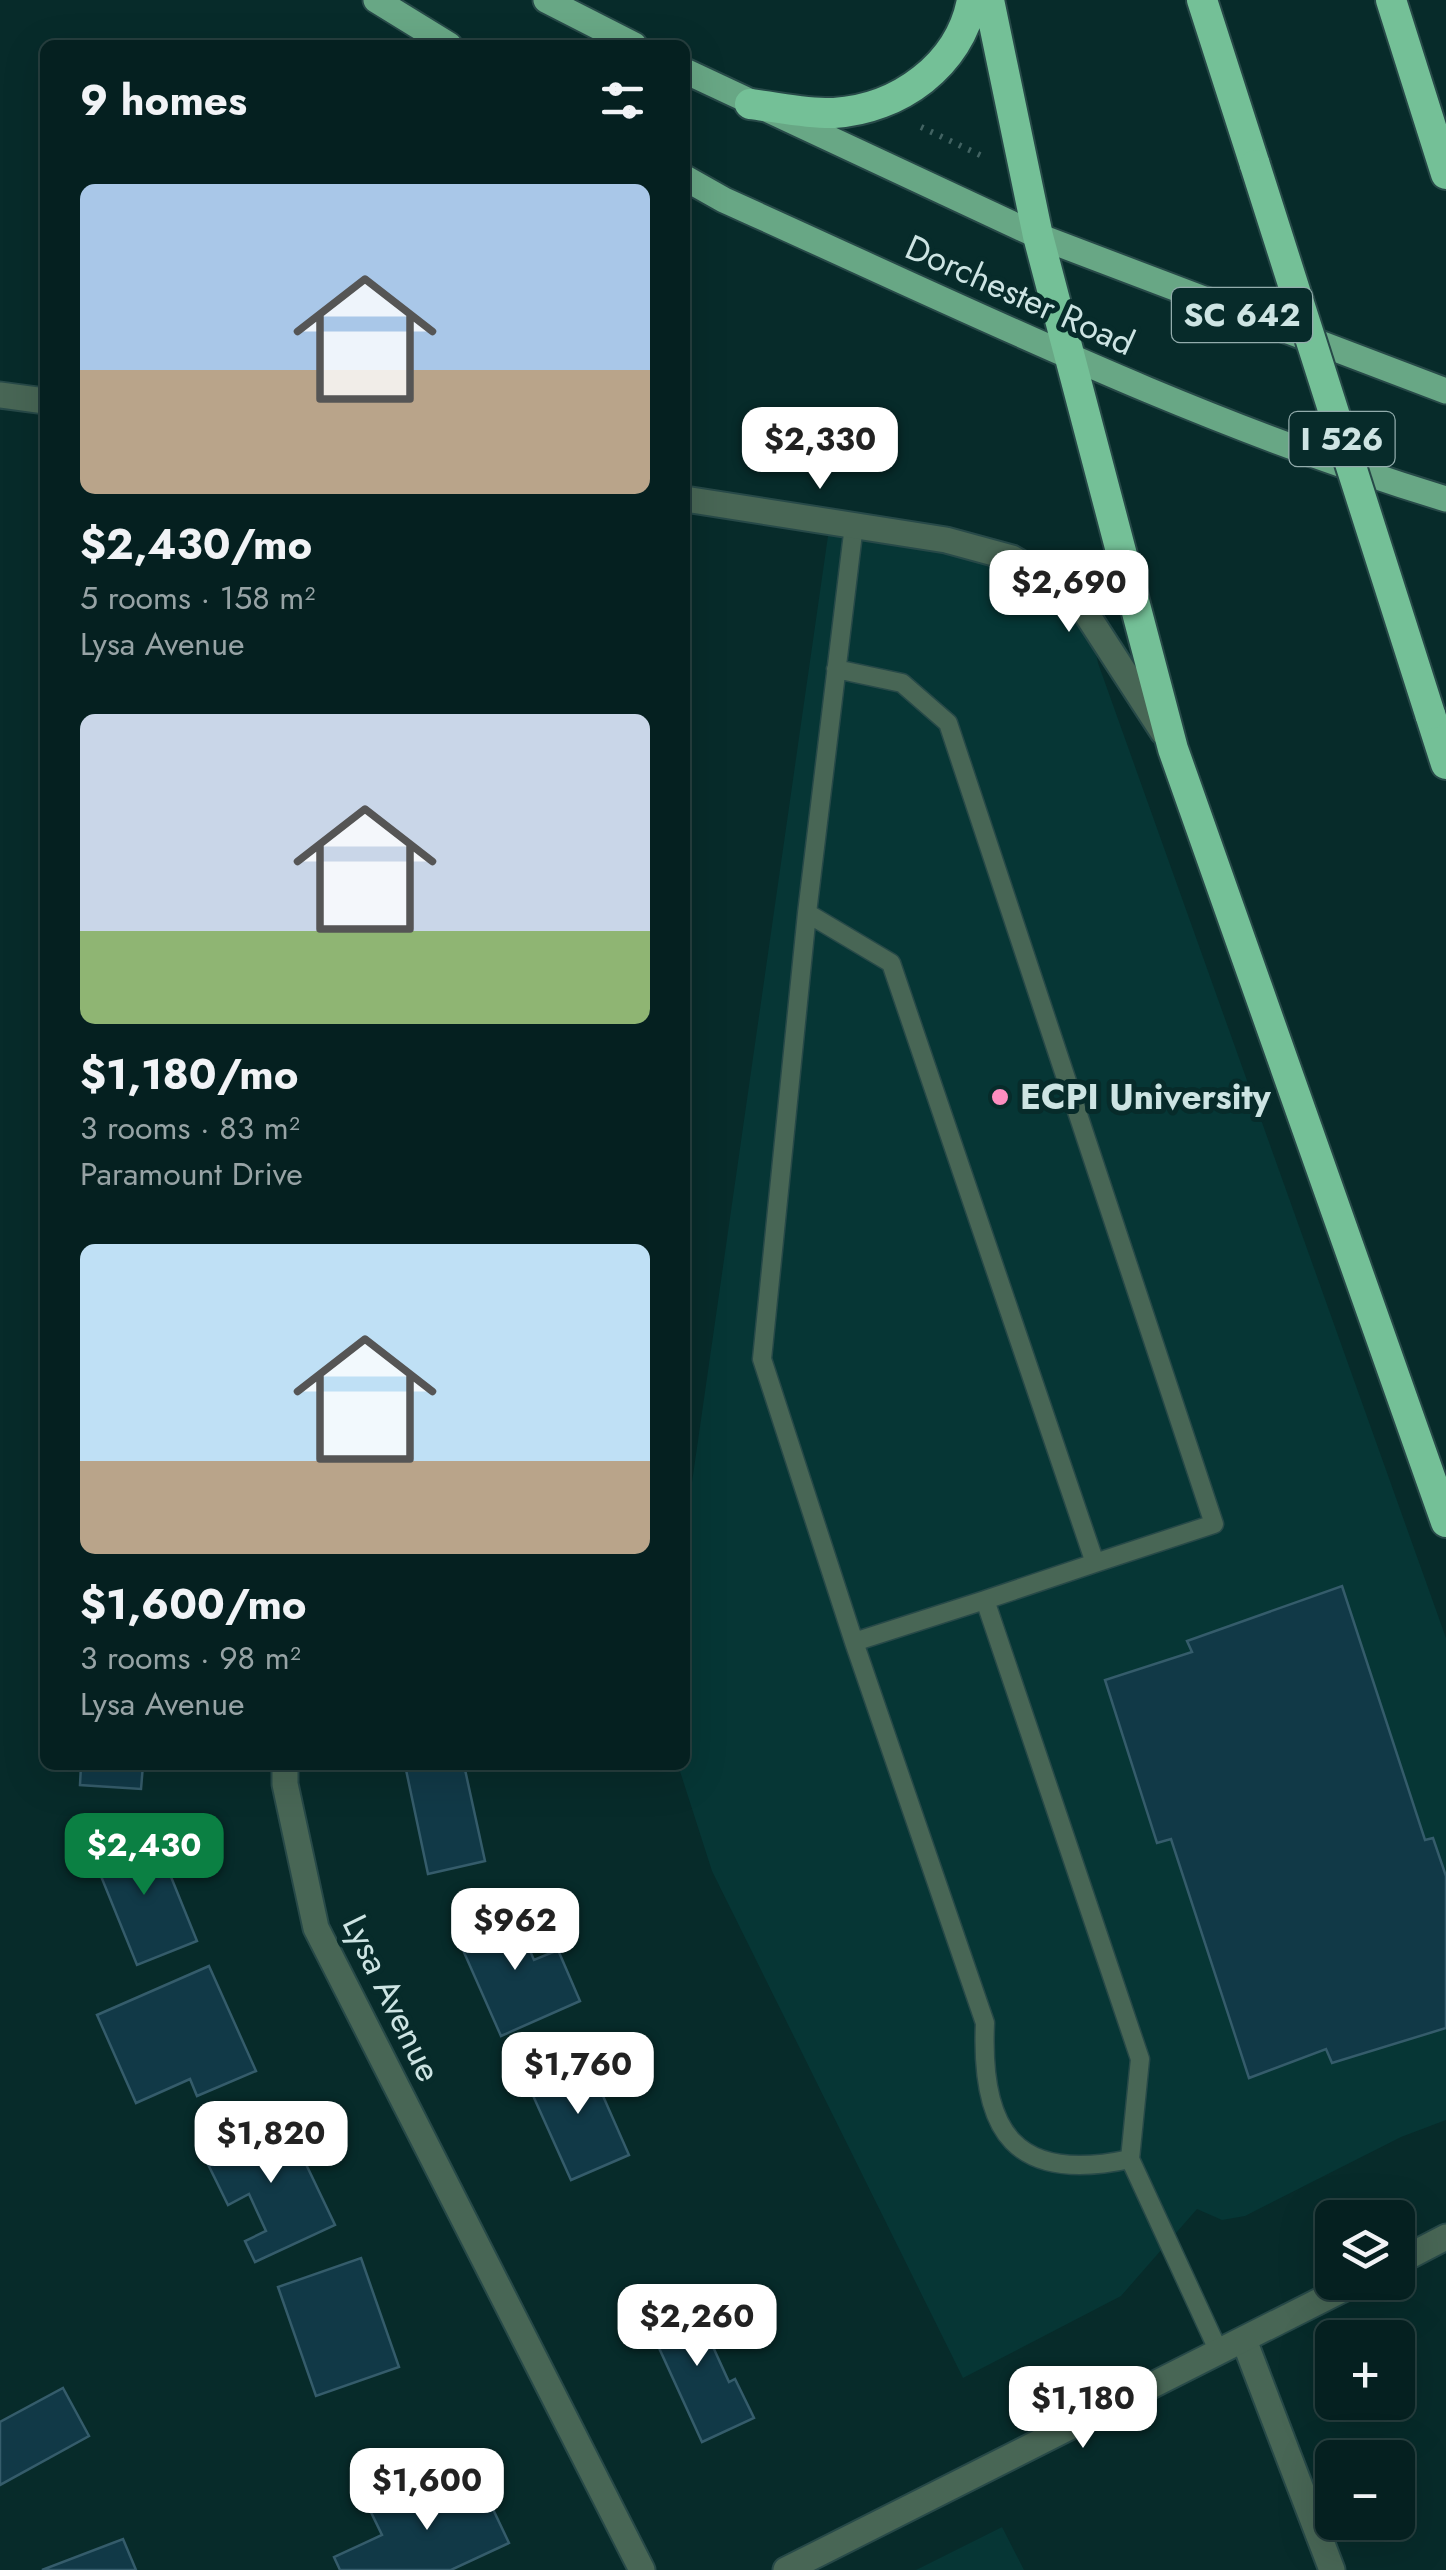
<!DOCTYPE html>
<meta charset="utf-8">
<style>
body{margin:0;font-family:Jost,sans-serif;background:#132d2d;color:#f1f3f6;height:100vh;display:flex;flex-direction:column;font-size:38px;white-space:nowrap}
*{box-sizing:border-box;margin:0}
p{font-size:32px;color:#97a3a5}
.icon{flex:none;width:55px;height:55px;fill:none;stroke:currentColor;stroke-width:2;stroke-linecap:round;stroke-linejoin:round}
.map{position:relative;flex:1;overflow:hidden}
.side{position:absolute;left:40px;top:40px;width:650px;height:1730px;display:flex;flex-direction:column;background:#052020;border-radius:15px;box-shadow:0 10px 40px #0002,0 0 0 2px #263e3e}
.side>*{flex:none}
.tools{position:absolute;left:1315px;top:2200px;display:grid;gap:20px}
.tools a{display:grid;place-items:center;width:100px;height:100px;border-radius:15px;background:#052020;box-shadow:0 10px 40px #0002,0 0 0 2px #263e3e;font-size:50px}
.price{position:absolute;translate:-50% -85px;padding:0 22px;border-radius:20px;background:#fff;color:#222;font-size:32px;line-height:65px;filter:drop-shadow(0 2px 5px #0008)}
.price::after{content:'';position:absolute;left:50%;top:60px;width:30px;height:22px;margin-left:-15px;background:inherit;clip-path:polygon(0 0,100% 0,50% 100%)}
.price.current{background:#0b8043;color:#fff}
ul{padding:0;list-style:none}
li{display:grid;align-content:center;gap:20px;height:530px;padding:0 40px}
li span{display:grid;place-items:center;height:310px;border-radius:15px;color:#555}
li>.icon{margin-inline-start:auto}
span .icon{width:180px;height:180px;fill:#fffc;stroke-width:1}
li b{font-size:42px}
h2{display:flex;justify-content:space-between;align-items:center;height:120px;padding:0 40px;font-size:42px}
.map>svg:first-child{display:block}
.built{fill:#063635}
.building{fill:#113947;stroke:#355c6b;stroke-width:2.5}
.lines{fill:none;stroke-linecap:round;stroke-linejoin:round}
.service-casing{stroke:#274948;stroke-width:21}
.minor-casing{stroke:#274948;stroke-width:29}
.tertiary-casing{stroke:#274948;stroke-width:29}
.primary-casing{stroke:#274948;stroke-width:29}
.motorway-casing{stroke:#274948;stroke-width:34}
.path{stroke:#426362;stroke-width:6;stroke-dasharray:2.5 8;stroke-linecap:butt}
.service{stroke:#486655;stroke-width:18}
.minor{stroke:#486655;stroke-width:25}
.tertiary{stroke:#486655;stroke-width:25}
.primary{stroke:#68a785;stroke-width:25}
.motorway{stroke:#74c097;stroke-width:30}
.motorway-bridge-casing{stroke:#274948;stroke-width:34;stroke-linecap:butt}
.motorway-bridge{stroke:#74c097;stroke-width:30}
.poi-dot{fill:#fd8ec0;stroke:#072b2a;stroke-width:4}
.labels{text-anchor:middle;stroke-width:10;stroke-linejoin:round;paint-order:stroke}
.shield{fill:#072b2a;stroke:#92acac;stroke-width:2.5}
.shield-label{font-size:32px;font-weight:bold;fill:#cde4e3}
.street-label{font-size:35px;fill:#cde4e3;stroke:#072b2a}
.poi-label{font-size:35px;font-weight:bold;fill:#cde4e3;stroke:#072b2a;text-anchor:start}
</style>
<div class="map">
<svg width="1446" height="2570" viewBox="0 0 1446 2570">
<rect width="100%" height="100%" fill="#072b2a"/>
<path class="built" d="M830,522L1012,558L1089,616L1098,663L1446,1638V2120L1401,2137L1245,2216L1222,2220L1197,2209L1121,2296L963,2378L712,1871L678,1765H685V1531Z
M1002,2527L1024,2570H916Z"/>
<path class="building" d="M1342,1586L1425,1840L1433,1838L1446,1876V2028L1332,2063L1326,2049L1249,2078L1171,1839L1157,1843L1105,1680L1192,1652L1187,1641Z
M81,1765H143L141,1789L80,1785Z
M405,1765H464L485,1861L428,1874Z
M152,1830L197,1941L137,1965L92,1854Z
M511,1908L534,1960L558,1950L580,2001L501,2036L455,1932Z
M209,1966L256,2071L197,2096L190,2079L136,2103L97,2015Z
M585,2055L629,2155L571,2180L526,2080Z
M283,2116L335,2225L255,2262L245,2241L266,2231L249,2194L228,2205L203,2154Z
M361,2258L399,2367L316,2396L278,2287Z
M689,2294L729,2382L735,2379L754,2418L702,2442L644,2315Z
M63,2388L89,2436L0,2485V2422Z
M415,2483L428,2510L481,2484L509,2543L451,2570H340L334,2557L382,2535L368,2506Z
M123,2539L136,2570H42Z"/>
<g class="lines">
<defs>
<path id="service" d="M854,525L807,913L762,1359L854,1642L985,1600
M836,669L902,683L948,723L1214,1524L1095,1563
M807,913L891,963L1095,1563L985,1600L1140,2059L1130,2159L1219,2352
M854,1642L985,2023C980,2132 1015,2184 1130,2159"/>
<path id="minor" d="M0,395L45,401
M685,499L946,540L1012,558L1073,593L1163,732
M285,1765V1784L316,1928L642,2570
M1244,2340L1332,2570"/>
<path id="tertiary" d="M1398,2262L1446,2237
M786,2570L1357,2282"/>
<path id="primary" d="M376,0L449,45
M546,0L634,45
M685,71L1038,236L1446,391
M685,178L724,200C962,307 1196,423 1446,499"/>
<path id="motorway" d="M989,0L1038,236L1173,749L1446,1522
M1202,0L1255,165
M1391,0L1446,174
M750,104C777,107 807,114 834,113C899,109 960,65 972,0
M1430,714L1446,764"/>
</defs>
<use href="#service" class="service-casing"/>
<use href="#minor" class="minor-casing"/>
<use href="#tertiary" class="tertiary-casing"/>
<use href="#primary" class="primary-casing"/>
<use href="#motorway" class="motorway-casing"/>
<path class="path" d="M921,127L982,156"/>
<use href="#service" class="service"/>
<use href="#minor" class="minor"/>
<use href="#tertiary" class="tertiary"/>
<use href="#primary" class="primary"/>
<use href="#motorway" class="motorway"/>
<defs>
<path id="motorway-bridge" d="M1255,165L1430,714"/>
</defs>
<use href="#motorway-bridge" class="motorway-bridge-casing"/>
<use href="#motorway-bridge" class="motorway-bridge"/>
</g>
<circle class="poi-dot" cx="1000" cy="1097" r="10"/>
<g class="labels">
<g class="shield">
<rect x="1172" y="288" width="140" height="54" rx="8"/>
<rect x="1289.5" y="412" width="105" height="54" rx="8"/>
</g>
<g class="shield-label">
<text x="1242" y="326">SC 642</text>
<text x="1342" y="450">I 526</text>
</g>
<g class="street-label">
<text transform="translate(1020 295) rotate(24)" y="12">Dorchester Road</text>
<text transform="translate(392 1998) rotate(64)" y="12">Lysa Avenue</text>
</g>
<g class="poi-label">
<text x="1020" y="1109">ECPI University</text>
</g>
</g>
</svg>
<div class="tools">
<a><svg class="icon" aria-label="layers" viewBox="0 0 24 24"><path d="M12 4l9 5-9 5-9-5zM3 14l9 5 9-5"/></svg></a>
<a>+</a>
<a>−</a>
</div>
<b class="price" style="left:820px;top:492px">$2,330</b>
<b class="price" style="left:1069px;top:635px">$2,690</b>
<b class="price current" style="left:144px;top:1898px">$2,430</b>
<b class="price" style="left:515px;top:1973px">$962</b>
<b class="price" style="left:578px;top:2117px">$1,760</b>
<b class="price" style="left:271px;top:2186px">$1,820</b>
<b class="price" style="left:697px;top:2369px">$2,260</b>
<b class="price" style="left:1083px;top:2451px">$1,180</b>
<b class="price" style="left:427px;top:2533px">$1,600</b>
<section class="side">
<h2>9 homes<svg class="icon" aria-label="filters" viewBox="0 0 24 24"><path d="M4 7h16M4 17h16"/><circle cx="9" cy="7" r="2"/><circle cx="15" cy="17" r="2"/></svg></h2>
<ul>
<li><span style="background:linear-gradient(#a9c7e8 60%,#b9a48a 0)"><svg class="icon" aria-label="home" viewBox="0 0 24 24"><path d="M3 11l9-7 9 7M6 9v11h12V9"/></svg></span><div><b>$2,430/mo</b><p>5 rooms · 158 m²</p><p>Lysa Avenue</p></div></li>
<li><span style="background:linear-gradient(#c9d6e8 70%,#8fb573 0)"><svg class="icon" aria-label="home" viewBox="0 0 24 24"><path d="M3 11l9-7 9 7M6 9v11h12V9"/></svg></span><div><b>$1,180/mo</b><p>3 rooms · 83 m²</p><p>Paramount Drive</p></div></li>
<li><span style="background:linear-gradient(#bfe0f5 70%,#b9a48a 0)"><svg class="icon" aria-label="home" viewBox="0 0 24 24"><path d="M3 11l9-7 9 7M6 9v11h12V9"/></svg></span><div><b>$1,600/mo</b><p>3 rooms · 98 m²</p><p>Lysa Avenue</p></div></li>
</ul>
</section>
</div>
